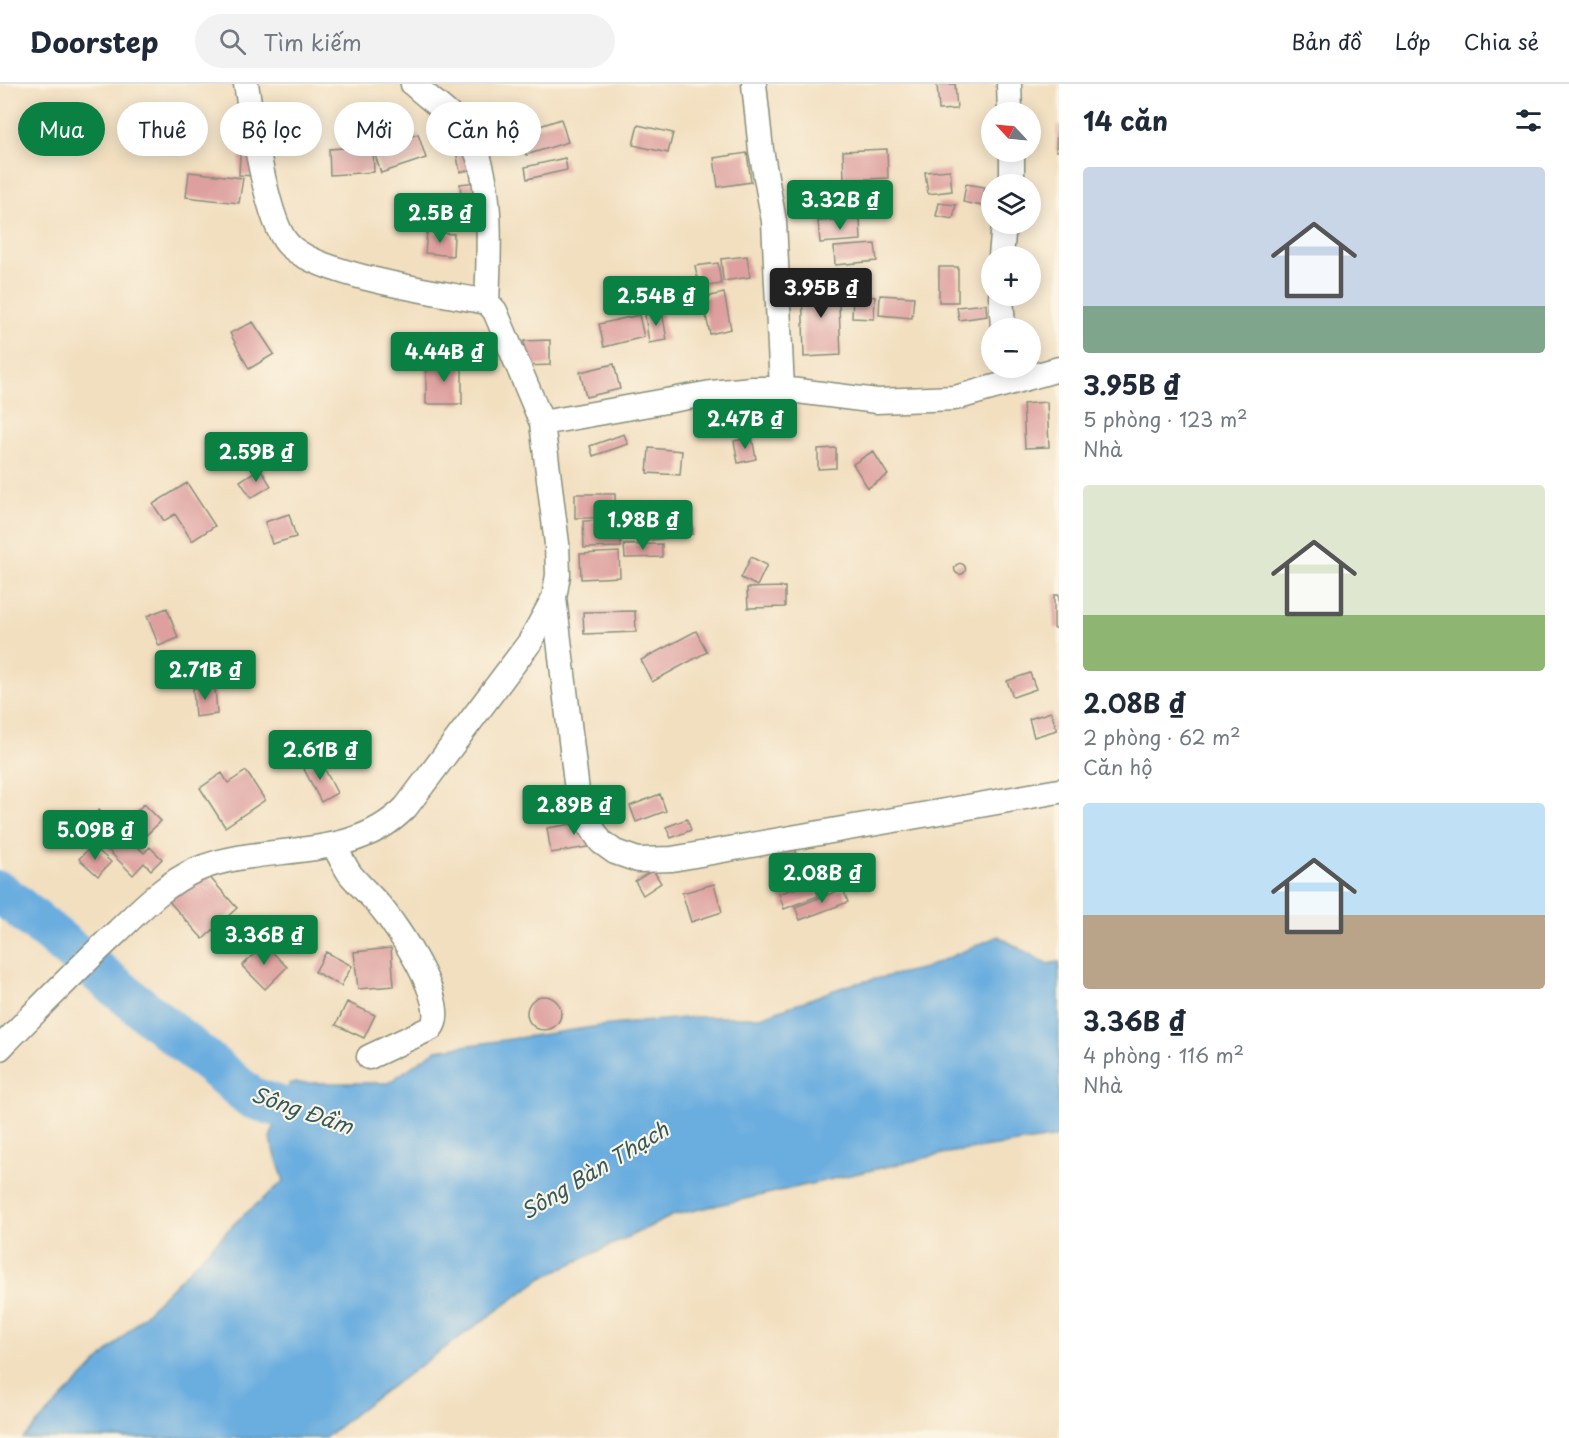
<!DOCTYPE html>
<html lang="vi">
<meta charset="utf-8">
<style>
body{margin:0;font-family:"Playpen Sans",sans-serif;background:#f2f2f3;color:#1f2937;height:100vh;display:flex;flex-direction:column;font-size:22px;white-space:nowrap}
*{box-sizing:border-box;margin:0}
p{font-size:20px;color:#747a83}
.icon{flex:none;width:33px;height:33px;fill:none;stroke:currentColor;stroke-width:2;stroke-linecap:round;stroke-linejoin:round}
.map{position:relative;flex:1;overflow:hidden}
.drawer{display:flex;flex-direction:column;background:#fff;width:510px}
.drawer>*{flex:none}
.top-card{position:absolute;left:18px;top:18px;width:570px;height:54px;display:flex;gap:12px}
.needle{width:39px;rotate:296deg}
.tools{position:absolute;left:981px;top:18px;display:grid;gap:12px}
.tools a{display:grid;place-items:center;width:60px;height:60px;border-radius:50%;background:#fff;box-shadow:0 3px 15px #0003;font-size:30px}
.price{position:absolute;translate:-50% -51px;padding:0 14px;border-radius:6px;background:#0b8043;color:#fff;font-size:20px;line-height:39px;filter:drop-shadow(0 2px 3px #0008)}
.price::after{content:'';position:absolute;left:50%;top:36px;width:18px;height:14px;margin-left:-9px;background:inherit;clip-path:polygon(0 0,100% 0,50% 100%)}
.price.active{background:#222;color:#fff}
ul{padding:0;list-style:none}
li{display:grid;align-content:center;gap:12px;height:318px;padding:0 24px}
li span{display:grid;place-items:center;height:186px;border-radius:6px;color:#555}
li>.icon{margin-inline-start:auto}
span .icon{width:108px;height:108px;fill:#fffc;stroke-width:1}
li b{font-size:26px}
h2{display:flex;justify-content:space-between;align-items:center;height:72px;padding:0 24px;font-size:26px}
.chip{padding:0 21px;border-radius:27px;background:#fff;box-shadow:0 3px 15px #0003;font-size:21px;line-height:54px}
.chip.active{background:#0b8043;color:#fff}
header{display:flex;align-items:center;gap:36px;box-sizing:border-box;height:84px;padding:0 30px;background:#fff;border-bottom:2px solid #e0e1e3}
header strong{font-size:28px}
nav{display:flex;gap:33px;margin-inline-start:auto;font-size:21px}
.search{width:420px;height:54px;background:#f2f2f3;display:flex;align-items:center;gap:15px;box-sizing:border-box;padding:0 21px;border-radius:33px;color:#747a83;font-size:22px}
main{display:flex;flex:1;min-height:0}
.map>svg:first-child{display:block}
.water{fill:#6baddf;stroke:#45758a;stroke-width:1.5}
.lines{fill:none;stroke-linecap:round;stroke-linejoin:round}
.river{stroke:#6baddf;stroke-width:42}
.building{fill:#dea09f}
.minor-casing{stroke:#888e7a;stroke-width:27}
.minor{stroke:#fff;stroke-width:24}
.labels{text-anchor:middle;stroke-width:4.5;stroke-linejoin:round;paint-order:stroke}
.water-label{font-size:21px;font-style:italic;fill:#32595f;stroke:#fcf5e5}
</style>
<header>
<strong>Doorstep</strong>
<div class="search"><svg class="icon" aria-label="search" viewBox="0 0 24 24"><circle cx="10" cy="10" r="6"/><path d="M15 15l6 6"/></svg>Tìm kiếm</div>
<nav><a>Bản đồ</a><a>Lớp</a><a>Chia sẻ</a></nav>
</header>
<main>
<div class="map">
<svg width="1059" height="1354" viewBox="0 0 1059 1354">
<rect width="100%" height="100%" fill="#fcf5e5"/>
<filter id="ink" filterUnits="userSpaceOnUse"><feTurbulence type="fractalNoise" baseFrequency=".0167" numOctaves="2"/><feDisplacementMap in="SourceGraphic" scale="12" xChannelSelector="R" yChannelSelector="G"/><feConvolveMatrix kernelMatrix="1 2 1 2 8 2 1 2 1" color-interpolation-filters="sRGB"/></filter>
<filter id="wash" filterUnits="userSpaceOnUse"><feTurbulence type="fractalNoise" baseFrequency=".008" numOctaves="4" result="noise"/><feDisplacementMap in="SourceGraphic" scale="24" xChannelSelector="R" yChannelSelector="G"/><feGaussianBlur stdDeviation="1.35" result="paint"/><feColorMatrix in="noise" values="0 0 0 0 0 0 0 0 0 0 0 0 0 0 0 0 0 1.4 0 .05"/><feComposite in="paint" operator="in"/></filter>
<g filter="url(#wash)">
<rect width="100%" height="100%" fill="#f2dfc0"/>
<path class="water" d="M998,852L1047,880L1059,878V1053L947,1069L674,1131L542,1194L363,1323L325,1354H23L238,1136L284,1097L270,1054L290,999H388L436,966L600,942L695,933H761L848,901L925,884Z"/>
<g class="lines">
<path class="river" d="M0,808L252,1014L335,1040"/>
</g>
<g id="blocks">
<path class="building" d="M937,0H955L957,25L939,26Z
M561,35L568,58L526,71L519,49Z
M638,41L673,49L668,69L633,61Z
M1057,41H1059V67H1056Z
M418,50L426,74L381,89L373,65L374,88L330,91L329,65L373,62V65Z
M241,52H256L255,92L239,91Z
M480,63L483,83L460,88L456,67Z
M887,65L888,94L844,96L843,67Z
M747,69L751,98L718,103L714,74Z
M565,74L567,86L527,95L525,83Z
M950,86L952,107L928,110L925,88Z
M189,88L243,94L239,119L186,113Z
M478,98L483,140L431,146L427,114L461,111L460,100Z
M966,100L985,103L982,122L963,118Z
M939,119L956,121L953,135L936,132Z
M860,135L861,156L820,159L818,137Z
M427,148L454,150L453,172L425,169Z
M875,160L877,177L835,181L834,163Z
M747,172L750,193L723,197L721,175Z
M718,179L721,200L699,203L695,182Z
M939,183H958V218H939Z
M838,197L841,271L804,273L802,199Z
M724,209L731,245L710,250L702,214Z
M853,211L875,213L874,235L852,234Z
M880,211L914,213L912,234L879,231Z
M986,220L987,232L959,236L957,223Z
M662,227L667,256L649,259L645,231Z
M639,231L644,253L604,263L599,240Z
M253,238L274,270L249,285L230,249Z
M550,256V281L525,282L524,257Z
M462,277V320H426V278Z
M614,280L620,305L586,313L580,288Z
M1047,318L1049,363L1025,364L1023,320Z
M624,350L628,360L593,372L590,362Z
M752,353L756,375L738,379L734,357Z
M649,364L682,367L680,391L647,389Z
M836,364V384L818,385V365Z
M873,367L888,391L868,404L853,380Z
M260,384L271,402L251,414L240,397Z
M187,399L215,442L192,457L175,430L164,437L153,420Z
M575,410H615L616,434H575Z
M662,428L665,454L638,458L635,433Z
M289,430L296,453L272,460L265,438Z
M691,431L693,450L675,452L674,433Z
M621,436V463L584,464L583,437Z
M662,460V473L625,474L624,461Z
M619,468L620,493L581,495L580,470Z
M751,473L767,481L757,502L741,494Z
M954.5 485a5.5 5.5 0 1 1 11 0a5.5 5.5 0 1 1-11 0Z
M785,503V523L748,524L747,504Z
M1054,511H1059V544H1054Z
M167,524L178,554L159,562L147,532Z
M635,527L636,548L584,550L583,528Z
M696,547L707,568L652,598L641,576Z
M1030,589L1036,605L1013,613L1007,597Z
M215,602L217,630L195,633L193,604Z
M1051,628L1057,646L1034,653L1029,635Z
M320,676L337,709L321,718L304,685Z
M246,687L265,716L225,743L200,704L222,689L228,699Z
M660,710L666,727L636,738L630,722Z
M144,720L161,737L138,759L121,742Z
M99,726L144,769L150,763L162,775L151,786L144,779L133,791L85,743Z
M687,735L691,746L671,754L666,743Z
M597,736L601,761L551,769L547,744Z
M791,752L804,793L783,800L770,759Z
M92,761L111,778L98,792L79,775Z
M860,779L868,783L858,804L850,800Z
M198,780L237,824L203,855L164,812Z
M653,786L661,799L643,811L635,797Z
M813,798L818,812L784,825L779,810Z
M714,800L722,828L691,838L682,809Z
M843,805L848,818L800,836L795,823Z
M264,860L287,883L265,905L242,882Z
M391,864L394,902L358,905L354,868Z
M326,868L352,882L341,902L315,888Z
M527 929a17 17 0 1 1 34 0a17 17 0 1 1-34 0Z
M347,918L375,931L364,954L336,941Z"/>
</g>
</g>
<g filter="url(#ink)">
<use href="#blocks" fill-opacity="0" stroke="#888e7a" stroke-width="1.5"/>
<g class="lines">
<defs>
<path id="minor" d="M413,0C431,17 457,33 470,54C494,94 489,172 487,218
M754,0L761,66L774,137L782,305
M1009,0L1010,28
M1012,100V68
M1001,172L1004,140
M1001,212L1003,244
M542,339L711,309L752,305H782L877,317L955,314L1059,285
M554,514L579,724L601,758L615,768L638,776L672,775L1059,707
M334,761C339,771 344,781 350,790C359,801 369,810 379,821C396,841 451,921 431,944L369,973
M0,964C38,925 77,885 117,848C140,826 166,799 196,786C264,757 350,781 406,723L530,558L554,514L558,491L557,460L542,339L495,227L487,218C443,209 315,192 287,159C266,134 252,35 246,0"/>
</defs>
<use href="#minor" class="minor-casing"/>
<use href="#minor" class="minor"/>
</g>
</g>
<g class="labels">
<g class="water-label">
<text transform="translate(302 1027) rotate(19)" y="7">Sông Đầm</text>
<text transform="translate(595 1087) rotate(-31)" y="7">Sông Bàn Thạch</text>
</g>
</g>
</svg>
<div class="tools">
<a><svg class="needle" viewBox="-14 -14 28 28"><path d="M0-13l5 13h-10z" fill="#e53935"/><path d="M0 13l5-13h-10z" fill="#747a83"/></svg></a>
<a><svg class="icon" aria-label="layers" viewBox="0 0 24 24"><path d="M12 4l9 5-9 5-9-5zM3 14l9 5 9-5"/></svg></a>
<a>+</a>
<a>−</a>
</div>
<b class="price" style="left:840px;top:147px">3.32B ₫</b>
<b class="price" style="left:440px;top:160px">2.5B ₫</b>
<b class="price active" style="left:821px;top:235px">3.95B ₫</b>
<b class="price" style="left:656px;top:243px">2.54B ₫</b>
<b class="price" style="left:444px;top:299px">4.44B ₫</b>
<b class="price" style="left:745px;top:366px">2.47B ₫</b>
<b class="price" style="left:256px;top:399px">2.59B ₫</b>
<b class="price" style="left:643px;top:467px">1.98B ₫</b>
<b class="price" style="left:205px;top:617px">2.71B ₫</b>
<b class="price" style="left:320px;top:697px">2.61B ₫</b>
<b class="price" style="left:574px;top:752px">2.89B ₫</b>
<b class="price" style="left:95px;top:777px">5.09B ₫</b>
<b class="price" style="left:822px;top:820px">2.08B ₫</b>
<b class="price" style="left:264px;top:882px">3.36B ₫</b>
<div class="top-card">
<a class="chip active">Mua</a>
<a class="chip">Thuê</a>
<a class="chip">Bộ lọc</a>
<a class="chip">Mới</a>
<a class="chip">Căn hộ</a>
</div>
</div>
<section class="drawer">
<h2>14 căn<svg class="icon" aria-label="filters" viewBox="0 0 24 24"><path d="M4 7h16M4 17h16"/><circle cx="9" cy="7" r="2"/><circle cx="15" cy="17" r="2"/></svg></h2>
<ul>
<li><span style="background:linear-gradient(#c9d6e8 75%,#7fa58c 0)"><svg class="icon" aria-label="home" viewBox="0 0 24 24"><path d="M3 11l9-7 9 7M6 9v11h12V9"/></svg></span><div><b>3.95B ₫</b><p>5 phòng · 123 m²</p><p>Nhà</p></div></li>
<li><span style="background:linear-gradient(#dfe7d0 70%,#8fb573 0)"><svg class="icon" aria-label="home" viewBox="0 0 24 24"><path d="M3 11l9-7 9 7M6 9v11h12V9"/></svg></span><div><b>2.08B ₫</b><p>2 phòng · 62 m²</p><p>Căn hộ</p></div></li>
<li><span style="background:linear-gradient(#bfe0f5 60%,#b9a48a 0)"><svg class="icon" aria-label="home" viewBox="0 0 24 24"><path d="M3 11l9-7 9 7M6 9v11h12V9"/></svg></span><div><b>3.36B ₫</b><p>4 phòng · 116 m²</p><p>Nhà</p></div></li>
</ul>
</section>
</main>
